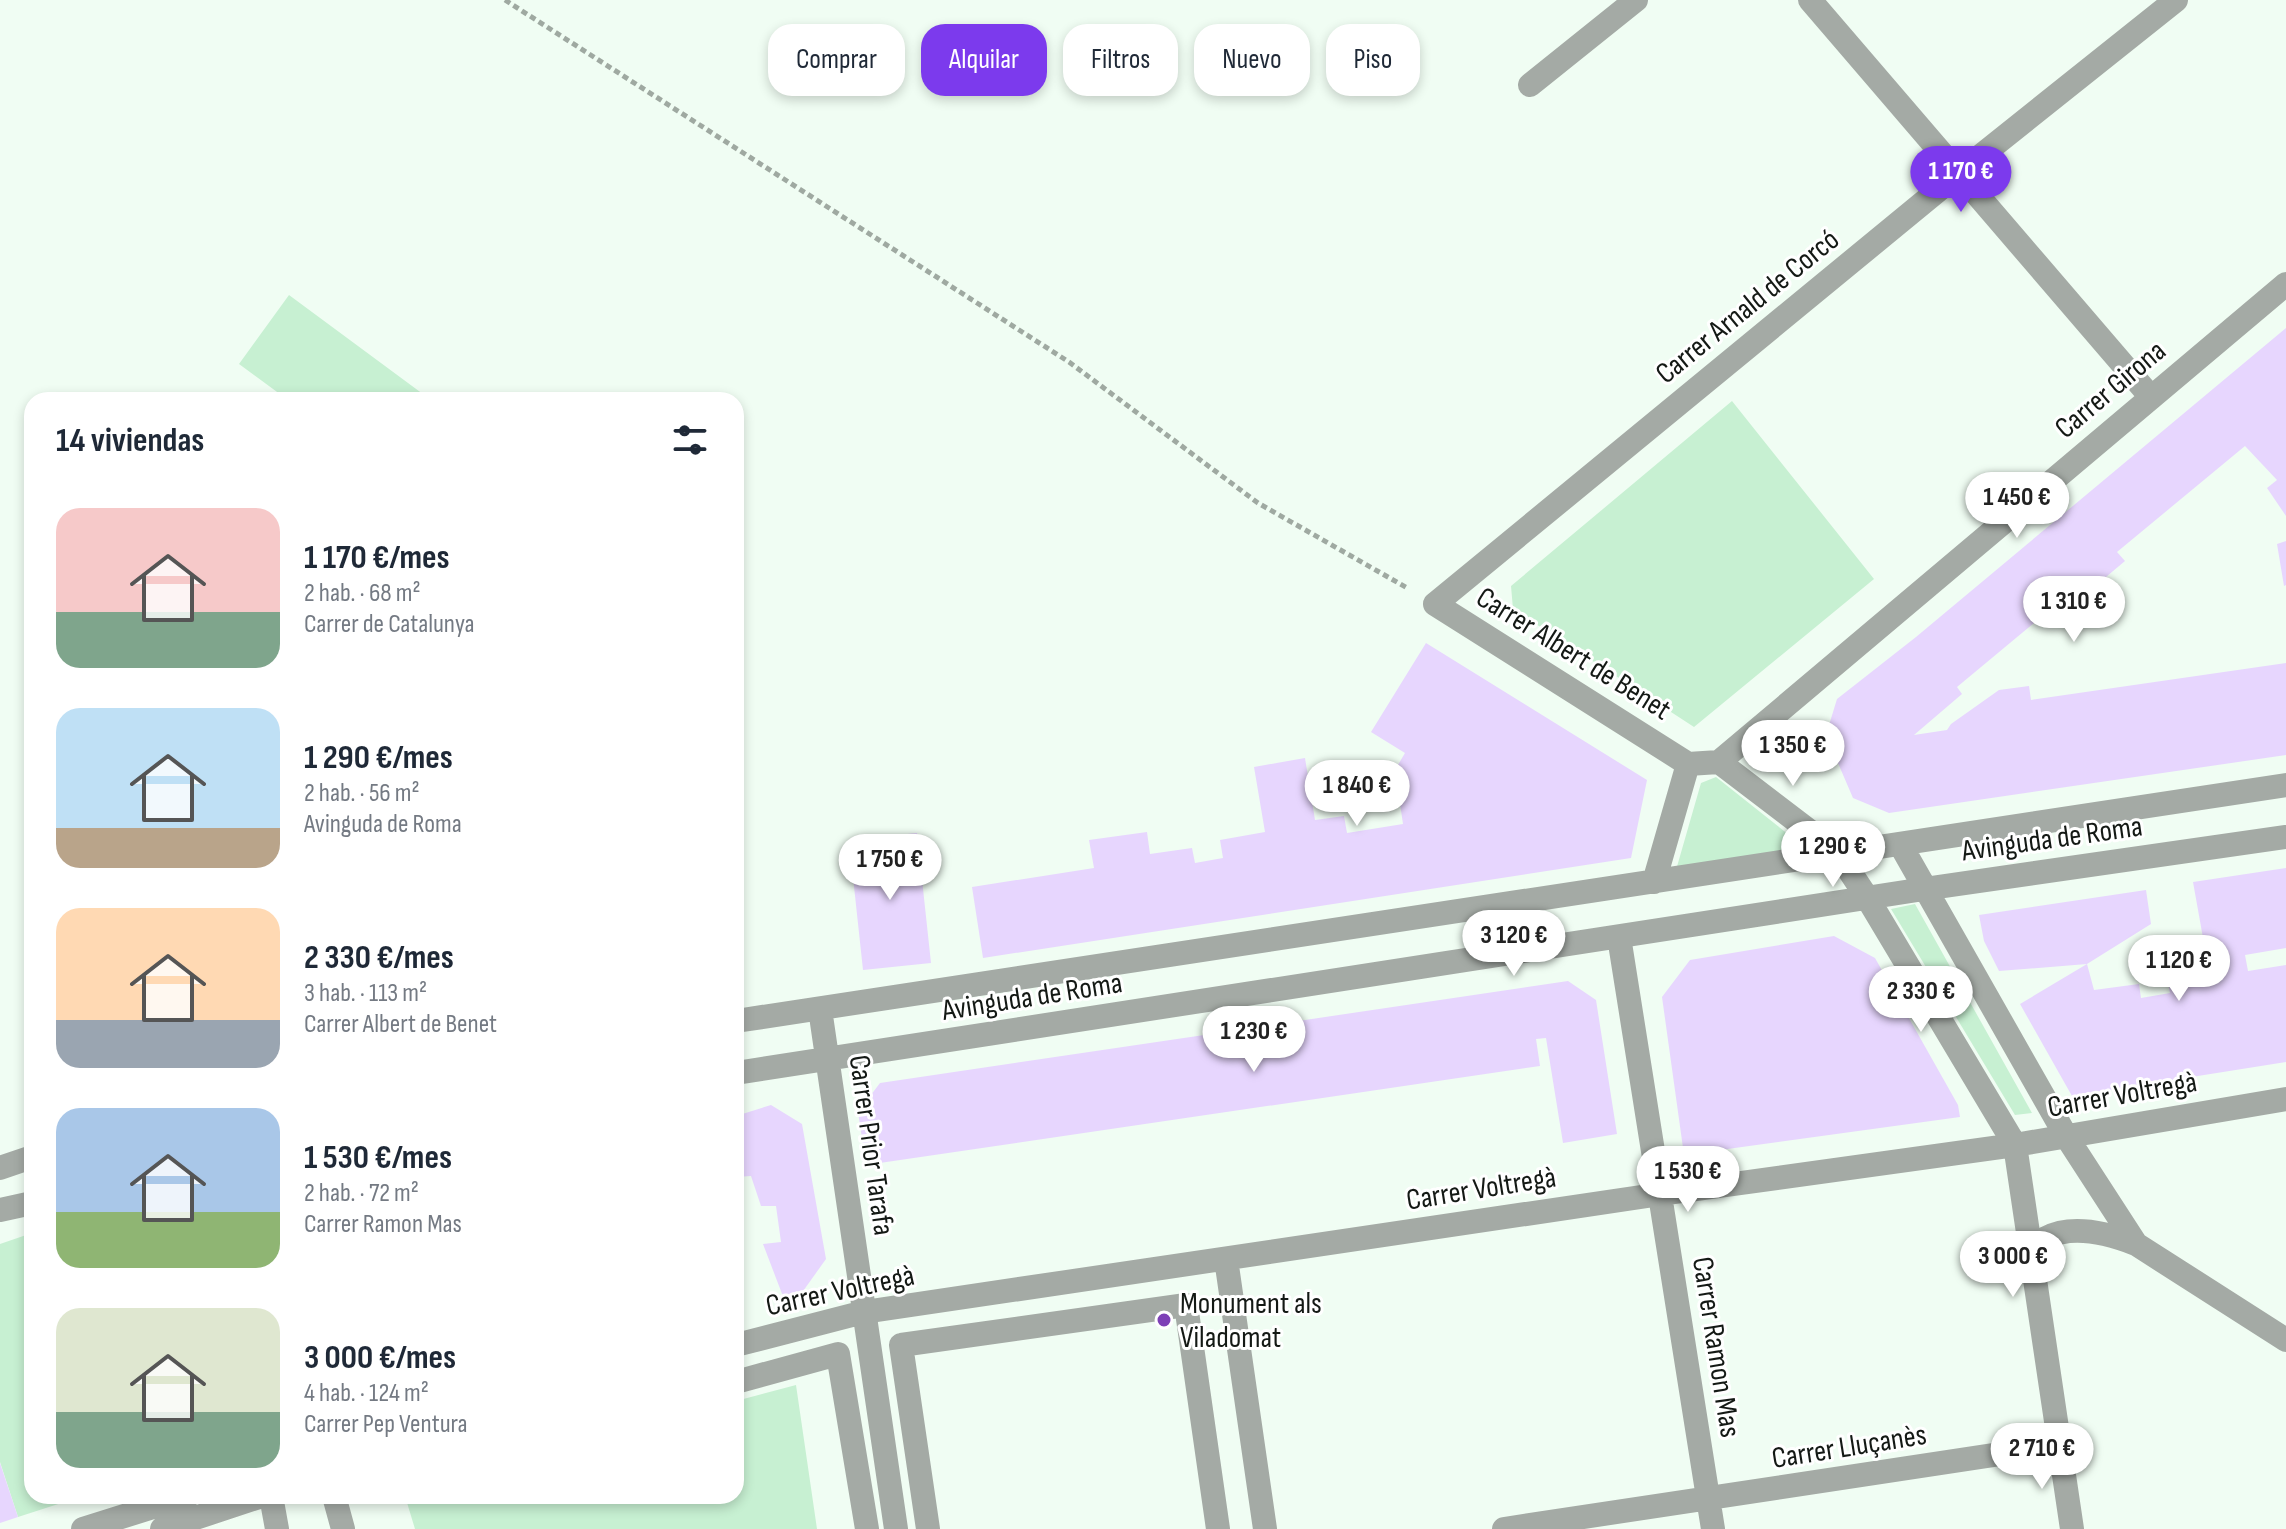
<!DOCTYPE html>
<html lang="es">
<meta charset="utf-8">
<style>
body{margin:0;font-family:"Sofia Sans Condensed",sans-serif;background:#f2f2f3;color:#1f2937;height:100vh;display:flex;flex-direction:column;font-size:30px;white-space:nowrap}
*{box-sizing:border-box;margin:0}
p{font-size:26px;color:#747a83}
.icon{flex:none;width:44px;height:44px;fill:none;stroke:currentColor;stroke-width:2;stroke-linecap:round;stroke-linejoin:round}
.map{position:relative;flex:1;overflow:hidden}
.sheet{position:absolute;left:24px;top:392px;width:720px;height:1112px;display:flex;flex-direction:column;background:#fff;border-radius:24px;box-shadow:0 4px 12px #0003}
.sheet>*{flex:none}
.banner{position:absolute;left:768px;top:24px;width:760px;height:72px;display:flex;gap:16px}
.price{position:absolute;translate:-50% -68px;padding:0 18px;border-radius:28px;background:#fff;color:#222;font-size:26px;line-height:52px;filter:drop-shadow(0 2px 4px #0008)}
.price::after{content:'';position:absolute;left:50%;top:48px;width:24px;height:18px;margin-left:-12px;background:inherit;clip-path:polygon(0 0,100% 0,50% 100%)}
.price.active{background:#7c3aed;color:#fff}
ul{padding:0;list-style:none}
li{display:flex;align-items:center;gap:24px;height:200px;padding:0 32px}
li span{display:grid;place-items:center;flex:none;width:224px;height:160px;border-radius:24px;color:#555}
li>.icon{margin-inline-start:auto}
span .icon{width:96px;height:96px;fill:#fffc;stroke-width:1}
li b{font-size:34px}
h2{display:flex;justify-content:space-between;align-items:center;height:96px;padding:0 32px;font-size:34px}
.tag{padding:0 28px;border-radius:24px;background:#fff;box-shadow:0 4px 12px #0003;font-size:28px;line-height:72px}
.tag.active{background:#7c3aed;color:#fff}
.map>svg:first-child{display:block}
.green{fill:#c7f0d2}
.building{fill:#e7d6fe}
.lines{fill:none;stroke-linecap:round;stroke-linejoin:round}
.path{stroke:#9fa9a1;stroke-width:5;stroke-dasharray:6 4;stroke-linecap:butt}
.minor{stroke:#a4aaa5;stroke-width:24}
.poi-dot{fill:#7d40b6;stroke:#fff;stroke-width:3}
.labels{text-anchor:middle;stroke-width:6;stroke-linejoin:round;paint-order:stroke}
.street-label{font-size:30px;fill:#141915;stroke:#fff}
.poi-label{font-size:30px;fill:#141915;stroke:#fff;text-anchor:start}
</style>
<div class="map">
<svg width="2286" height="1529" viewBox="0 0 2286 1529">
<rect width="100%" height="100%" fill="#f0fdf3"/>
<path class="green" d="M289,295L431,400H288L239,364Z
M1732,401L1874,579L1694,727L1513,609L1511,586Z
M1716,777L1813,854L1676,870L1701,783Z
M1915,904L2032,1113L2015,1115L1891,909Z
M32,1233V1496H83L18,1517L0,1462V1244Z
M796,1385L817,1529H415L405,1496H736V1401Z"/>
<path class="building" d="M2286,328V516L2267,488L2277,480L2245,446L2117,552L2125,561L2094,587L2087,579L1957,687L1962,694L1914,735L1947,730L1951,724L1999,690L2029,686L2031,700L2286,663V755L1889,813L1853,798L1826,735L1837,699L1916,637Z
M2286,541V585L2284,586L2277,544Z
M1426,643L1647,780L1631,858L983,958L972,887L1094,868L1089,840L1147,832L1150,854L1192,848L1195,863L1223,858L1220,840L1265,832L1254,767L1305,758L1315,820L1344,816L1347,833L1403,824L1395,770L1405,753L1371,732Z
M917,833L931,963L863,970L849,840Z
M2286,868V948L2245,955L2248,971L2286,965V1062L2072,1096L2020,1004L2087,964L2094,990L2139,984L2141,998L2170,993L2168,984L2210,977L2193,882Z
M2146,890L2151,924L2087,964L1999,971L1984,941L1979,915Z
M1834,936L1875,958L1958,1105L1960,1117L1684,1155L1662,997L1690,960Z
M1568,981L1596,1000L1617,1134L1563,1143L1546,1038L1536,1039L1540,1066L866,1165L858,1112L880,1083Z
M771,1105L802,1124L826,1259L801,1294L784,1299L763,1244L781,1242L776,1206H761L751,1176L736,1177V1116Z
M736,1294L742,1312L736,1313Z
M0,1463L18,1517L0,1523Z"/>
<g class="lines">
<path class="path" d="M505,0L1069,362L1258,503L1409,589"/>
<path class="minor" d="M1810,0L2150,396
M1530,85L1636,0
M1719,762L2286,284
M1900,844L2066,1136L2136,1244L2286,1340
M1654,882L1688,764
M1619,937L1713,1529
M820,1009L896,1529
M736,1021L2286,785
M736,1073L1924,889L2286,837
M0,1168L32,1157
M0,1210L32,1203
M2030,1250C2035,1247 2040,1241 2046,1238C2072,1224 2110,1234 2136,1244
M1226,1259L1265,1529
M736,1345L864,1312L1661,1194L2015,1145L2286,1099
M736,1382L838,1354L867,1529
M271,1496L277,1529
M334,1496L343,1529
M83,1529L188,1496
M162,1529L262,1496
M928,1529L901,1345L1186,1305L1218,1529
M1504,1529L2060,1445
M2072,1529L2015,1145L1868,899L1837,852L1719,762L1688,764L1435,604L1958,174L2176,0"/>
</g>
<circle class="poi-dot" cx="1164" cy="1320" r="8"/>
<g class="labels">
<g class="street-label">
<text transform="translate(1747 306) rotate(-39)" y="10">Carrer Arnald de Corcó</text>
<text transform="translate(2110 389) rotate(-40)" y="10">Carrer Girona</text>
<text transform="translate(1574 653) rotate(32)" y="10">Carrer Albert de Benet</text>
<text transform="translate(2052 838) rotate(-8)" y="10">Avinguda de Roma</text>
<text transform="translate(1032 996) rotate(-9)" y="10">Avinguda de Roma</text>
<text transform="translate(2122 1094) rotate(-10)" y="10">Carrer Voltregà</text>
<text transform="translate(872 1145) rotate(82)" y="10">Carrer Prior Tarafa</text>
<text transform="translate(1481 1188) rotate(-9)" y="10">Carrer Voltregà</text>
<text transform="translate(840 1290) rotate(-12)" y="10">Carrer Voltregà</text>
<text transform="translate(1717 1347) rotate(81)" y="10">Carrer Ramon Mas</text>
<text transform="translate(1849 1446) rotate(-9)" y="10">Carrer Lluçanès</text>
</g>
<g class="poi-label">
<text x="1180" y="1313">Monument als<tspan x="1180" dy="34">Viladomat</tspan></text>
</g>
</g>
</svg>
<b class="price active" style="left:1961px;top:214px">1 170 €</b>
<b class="price" style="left:2017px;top:540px">1 450 €</b>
<b class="price" style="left:2074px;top:644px">1 310 €</b>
<b class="price" style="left:1793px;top:788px">1 350 €</b>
<b class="price" style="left:1357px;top:828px">1 840 €</b>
<b class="price" style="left:1833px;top:889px">1 290 €</b>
<b class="price" style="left:890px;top:902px">1 750 €</b>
<b class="price" style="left:1514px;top:978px">3 120 €</b>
<b class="price" style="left:2179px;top:1003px">1 120 €</b>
<b class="price" style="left:1921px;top:1034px">2 330 €</b>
<b class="price" style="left:1254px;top:1074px">1 230 €</b>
<b class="price" style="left:1688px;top:1214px">1 530 €</b>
<b class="price" style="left:2013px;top:1299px">3 000 €</b>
<b class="price" style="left:2042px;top:1491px">2 710 €</b>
<div class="banner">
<a class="tag">Comprar</a>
<a class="tag active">Alquilar</a>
<a class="tag">Filtros</a>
<a class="tag">Nuevo</a>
<a class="tag">Piso</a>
</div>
<section class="sheet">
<h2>14 viviendas<svg class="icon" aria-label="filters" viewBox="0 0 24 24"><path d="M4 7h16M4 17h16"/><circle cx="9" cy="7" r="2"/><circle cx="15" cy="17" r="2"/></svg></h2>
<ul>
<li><span style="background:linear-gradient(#f6c9c9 65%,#7fa58c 0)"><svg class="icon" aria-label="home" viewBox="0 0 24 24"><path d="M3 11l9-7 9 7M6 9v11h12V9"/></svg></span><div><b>1 170 €/mes</b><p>2 hab. · 68 m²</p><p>Carrer de Catalunya</p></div></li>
<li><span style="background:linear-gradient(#bfe0f5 75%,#b9a48a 0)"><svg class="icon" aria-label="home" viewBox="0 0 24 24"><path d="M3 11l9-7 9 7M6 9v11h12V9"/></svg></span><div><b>1 290 €/mes</b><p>2 hab. · 56 m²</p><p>Avinguda de Roma</p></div></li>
<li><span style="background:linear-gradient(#ffd9b3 70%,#9aa5b1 0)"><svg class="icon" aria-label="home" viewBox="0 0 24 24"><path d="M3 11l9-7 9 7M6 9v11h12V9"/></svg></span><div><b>2 330 €/mes</b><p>3 hab. · 113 m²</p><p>Carrer Albert de Benet</p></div></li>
<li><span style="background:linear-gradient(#a9c7e8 65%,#8fb573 0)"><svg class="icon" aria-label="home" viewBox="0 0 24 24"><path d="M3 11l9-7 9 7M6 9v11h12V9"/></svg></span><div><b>1 530 €/mes</b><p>2 hab. · 72 m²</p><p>Carrer Ramon Mas</p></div></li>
<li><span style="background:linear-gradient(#dfe7d0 65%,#7fa58c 0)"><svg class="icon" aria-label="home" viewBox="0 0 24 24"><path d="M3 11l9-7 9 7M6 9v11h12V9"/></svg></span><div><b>3 000 €/mes</b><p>4 hab. · 124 m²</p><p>Carrer Pep Ventura</p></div></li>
</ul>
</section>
</div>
